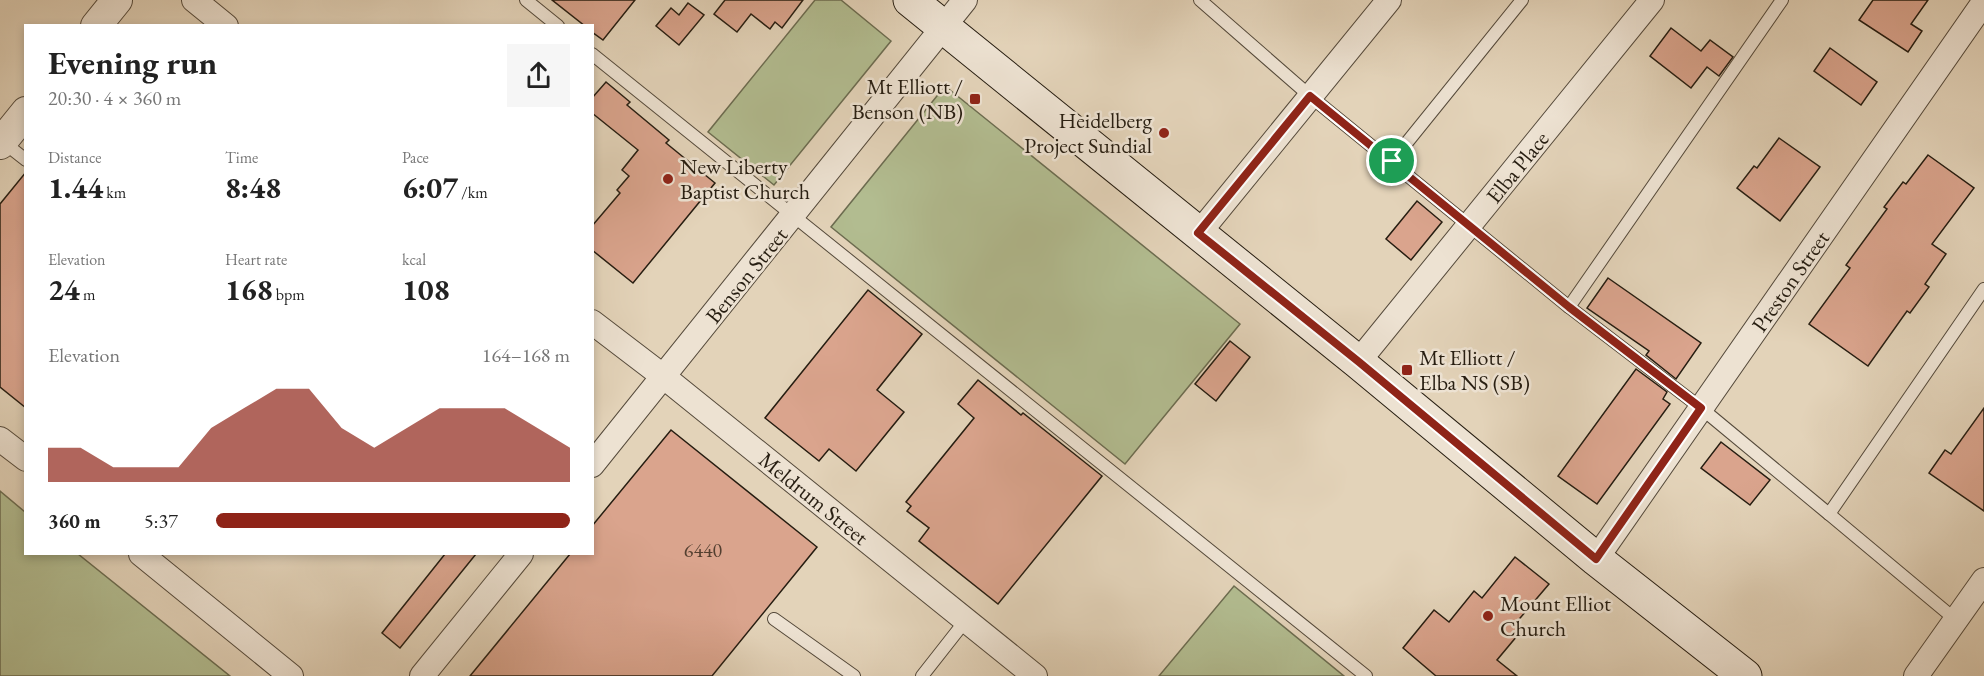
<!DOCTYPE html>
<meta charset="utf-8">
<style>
body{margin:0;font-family:"EB Garamond",serif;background:#f6f6f6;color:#222;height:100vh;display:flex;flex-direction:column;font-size:22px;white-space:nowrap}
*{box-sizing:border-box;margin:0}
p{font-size:20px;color:#767676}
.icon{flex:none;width:33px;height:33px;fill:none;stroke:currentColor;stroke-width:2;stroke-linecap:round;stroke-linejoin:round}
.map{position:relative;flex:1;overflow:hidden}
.panel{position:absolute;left:24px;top:24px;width:570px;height:531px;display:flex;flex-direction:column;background:#fff;border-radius:0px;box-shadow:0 3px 9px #0003}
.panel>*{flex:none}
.pin{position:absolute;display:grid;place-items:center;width:51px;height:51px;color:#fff;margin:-26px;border:3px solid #fff;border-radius:50%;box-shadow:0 2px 6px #0007}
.round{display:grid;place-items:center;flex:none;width:63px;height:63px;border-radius:0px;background:#f6f6f6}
.summary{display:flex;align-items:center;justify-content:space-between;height:102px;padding:0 24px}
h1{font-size:33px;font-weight:700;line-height:45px}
.stats{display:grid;grid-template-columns:repeat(3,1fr);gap:9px;height:102px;padding:6px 24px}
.stats div{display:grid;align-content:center}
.stats b{font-size:30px;font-weight:700}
.stats small{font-size:16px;font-weight:400}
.stats p{font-size:16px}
.chart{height:168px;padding:12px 24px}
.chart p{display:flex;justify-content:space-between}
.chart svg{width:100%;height:108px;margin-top:6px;fill:#8f2418;opacity:.7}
ul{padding:0 24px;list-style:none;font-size:20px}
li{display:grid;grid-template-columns:96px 72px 1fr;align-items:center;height:45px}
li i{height:15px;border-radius:8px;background:#8f2418}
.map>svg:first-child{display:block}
.green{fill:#b2bc90;stroke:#6c6c50;stroke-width:1.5}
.building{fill:#daa48d;stroke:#261d11;stroke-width:1.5}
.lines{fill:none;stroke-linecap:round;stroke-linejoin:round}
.service-casing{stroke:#554a3b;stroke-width:14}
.minor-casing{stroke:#554a3b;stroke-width:26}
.tertiary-casing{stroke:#554a3b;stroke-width:32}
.secondary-casing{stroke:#261d11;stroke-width:35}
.service{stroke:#ede2d2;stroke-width:12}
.minor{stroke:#ede2d2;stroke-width:24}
.tertiary{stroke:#ede2d2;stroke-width:30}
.secondary{stroke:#ede2d2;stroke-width:33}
.route-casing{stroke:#fff;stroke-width:12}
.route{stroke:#8f2418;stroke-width:8}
.poi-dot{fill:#8f2418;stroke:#ede2d2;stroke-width:2}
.labels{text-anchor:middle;stroke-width:5;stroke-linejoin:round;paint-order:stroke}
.number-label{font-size:20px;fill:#533f30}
.poi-label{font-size:22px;fill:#261d11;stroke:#ede2d2;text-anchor:start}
.street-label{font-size:22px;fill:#261d11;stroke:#ede2d2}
</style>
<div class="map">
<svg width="1984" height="676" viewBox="0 0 1984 676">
<rect width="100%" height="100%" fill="#e3d3b9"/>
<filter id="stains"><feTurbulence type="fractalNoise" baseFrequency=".00333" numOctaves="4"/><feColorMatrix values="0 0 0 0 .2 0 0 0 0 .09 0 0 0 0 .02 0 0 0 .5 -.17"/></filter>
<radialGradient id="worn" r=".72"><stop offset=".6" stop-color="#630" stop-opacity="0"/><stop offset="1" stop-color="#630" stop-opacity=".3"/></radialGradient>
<!-- green -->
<g class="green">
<polygon points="815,0 841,0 891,41 774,185 708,132"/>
<polygon points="945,86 1240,324 1125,464 831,227"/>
<polygon points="0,491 25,512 26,554 78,554 230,676 0,676"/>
<polygon points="1234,586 1344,676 1159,676"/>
</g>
<!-- building -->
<g class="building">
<polygon points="552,0 635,0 603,40 592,32 592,26 585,26"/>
<polygon points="725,0 803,0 782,28 775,22 770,29 751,14 737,32 714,14"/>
<polygon points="1873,0 1928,0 1911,24 1922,31 1908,52 1859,20"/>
<polygon points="688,3 704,15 679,45 656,26 671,8 679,15"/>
<polygon points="1671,28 1701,51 1710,40 1733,57 1719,76 1707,67 1691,88 1650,56"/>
<polygon points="1830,48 1877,82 1861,105 1814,71"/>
<polygon points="606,82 630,102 627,105 669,140 666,143 715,183 633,283 592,250 592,226 620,193 617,190 629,176 622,170 638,150 592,113 592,98"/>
<polygon points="1779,138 1820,167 1780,221 1737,188 1754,166 1757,168"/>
<polygon points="1928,155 1974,188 1932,244 1946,254 1925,284 1929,287 1910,313 1907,311 1868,366 1809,324 1850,268 1846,265 1887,209 1884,207 1903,182 1906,184"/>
<polygon points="26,172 26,408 0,387 0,204"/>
<polygon points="1417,201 1442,222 1411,260 1386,239"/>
<polygon points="1608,278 1701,343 1676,379 1646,355 1649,351 1587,308"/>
<polygon points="868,290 922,334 877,390 904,412 856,471 829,449 819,461 765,418"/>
<polygon points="1230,341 1250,357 1216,401 1195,384"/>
<polygon points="1636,369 1667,392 1663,399 1670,404 1597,504 1558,476"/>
<polygon points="978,380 1021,415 1023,413 1102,476 998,604 919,541 929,528 907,511 911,506 906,502 974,418 958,404"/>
<polygon points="1984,408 1984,511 1929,473 1945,450 1951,454"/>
<polygon points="671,430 817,547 712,676 470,676 570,554 592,554 592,526"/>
<polygon points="1721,442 1770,480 1750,505 1701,468"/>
<polygon points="445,554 476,554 400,648 382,633"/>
<polygon points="1515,557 1549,584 1515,624 1522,630 1497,660 1517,676 1436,676 1403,648 1434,610 1449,622 1474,591 1482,598"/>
</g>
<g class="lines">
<!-- service casing -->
<g class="service-casing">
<g id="service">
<polyline points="526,0 558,26"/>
<polyline points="1200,0 1310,96 1569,307 1701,408 1829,514"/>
<polyline points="592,54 1366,676"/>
<polyline points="3,142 26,160"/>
<polyline points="1392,161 1522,0"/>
<polyline points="1569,307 1782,0"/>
<polyline points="774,619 854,676"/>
<polyline points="1956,620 1829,514 1984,289"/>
<polyline points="922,676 966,620"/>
</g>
</g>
<!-- minor casing -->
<g class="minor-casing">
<g id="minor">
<polyline points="194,0 226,26"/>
<polyline points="1199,233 1389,0"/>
<polyline points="592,322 664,377 1035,676"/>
<polyline points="1358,362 1652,0"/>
<polyline points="0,439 26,459"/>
<polyline points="592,465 965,0"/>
<polyline points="141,554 291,676"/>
<polyline points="1596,559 1984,2"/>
<polyline points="422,676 521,554"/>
<polyline points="1916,676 1984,580"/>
</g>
</g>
<!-- tertiary casing -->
<g class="tertiary-casing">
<g id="tertiary">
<polyline points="96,26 117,0"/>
<polyline points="0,144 26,112"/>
</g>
</g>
<!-- secondary casing -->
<g class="secondary-casing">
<polyline id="secondary" points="910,0 1358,362 1596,559 1745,676"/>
</g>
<!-- service -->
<use href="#service" class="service"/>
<!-- minor -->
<use href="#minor" class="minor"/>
<!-- tertiary -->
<use href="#tertiary" class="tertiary"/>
<!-- secondary -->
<use href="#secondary" class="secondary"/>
</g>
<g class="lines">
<!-- route casing -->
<g class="route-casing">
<polygon id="route" points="1310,96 1569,307 1701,408 1596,559 1359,362 1198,233"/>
</g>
<!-- route -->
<use href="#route" class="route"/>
</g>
<!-- markers -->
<g class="poi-dot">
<rect x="969" y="93" width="12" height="12" rx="3"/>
<circle cx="1164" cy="133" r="6"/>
<circle cx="668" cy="179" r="6"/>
<rect x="1401" y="364" width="12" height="12" rx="3"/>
<circle cx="1488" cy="616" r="6"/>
</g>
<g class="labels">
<!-- number labels -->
<g class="number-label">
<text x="703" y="557">6440</text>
</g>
<!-- poi labels -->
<g class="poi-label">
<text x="963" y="94" text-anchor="end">Mt Elliott /<tspan x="963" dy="25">Benson (NB)</tspan></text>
<text x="1152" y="128" text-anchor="end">Heidelberg<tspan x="1152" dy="25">Project Sundial</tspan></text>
<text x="680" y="174">New Liberty<tspan x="680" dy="25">Baptist Church</tspan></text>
<text x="1419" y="365">Mt Elliott /<tspan x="1419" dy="25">Elba NS (SB)</tspan></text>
<text x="1500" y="611">Mount Elliot<tspan x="1500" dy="25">Church</tspan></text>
</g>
<!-- street labels -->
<g class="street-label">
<text transform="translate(1517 167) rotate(-51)" y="8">Elba Place</text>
<text transform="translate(746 275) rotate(-51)" y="8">Benson Street</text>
<text transform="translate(1790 281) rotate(-55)" y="8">Preston Street</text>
<text transform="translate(814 498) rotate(39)" y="8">Meldrum Street</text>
</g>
</g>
<rect width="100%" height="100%" filter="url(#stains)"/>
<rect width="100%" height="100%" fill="url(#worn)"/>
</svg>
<div class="pin" style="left:1392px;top:161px;background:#1e9e55"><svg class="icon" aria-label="arrive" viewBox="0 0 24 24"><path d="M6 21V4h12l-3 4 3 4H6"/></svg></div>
<section class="panel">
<div class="summary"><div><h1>Evening run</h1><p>20:30 · 4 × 360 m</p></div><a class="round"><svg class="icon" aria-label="share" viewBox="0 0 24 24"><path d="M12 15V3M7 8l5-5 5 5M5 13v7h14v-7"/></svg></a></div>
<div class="stats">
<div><p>Distance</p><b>1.44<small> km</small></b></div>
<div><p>Time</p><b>8:48</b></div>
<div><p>Pace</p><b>6:07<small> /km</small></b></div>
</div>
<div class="stats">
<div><p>Elevation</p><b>24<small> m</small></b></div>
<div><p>Heart rate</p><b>168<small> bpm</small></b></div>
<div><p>kcal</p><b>108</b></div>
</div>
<div class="chart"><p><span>Elevation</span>164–168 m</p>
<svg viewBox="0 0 160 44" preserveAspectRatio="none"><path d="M0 44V30L10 30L20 38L30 38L40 38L50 22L60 14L70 6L80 6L90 22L100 30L110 22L120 14L130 14L140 14L150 22L160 30V44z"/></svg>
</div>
<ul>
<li><b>360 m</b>5:37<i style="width:100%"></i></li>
</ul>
</section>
</div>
